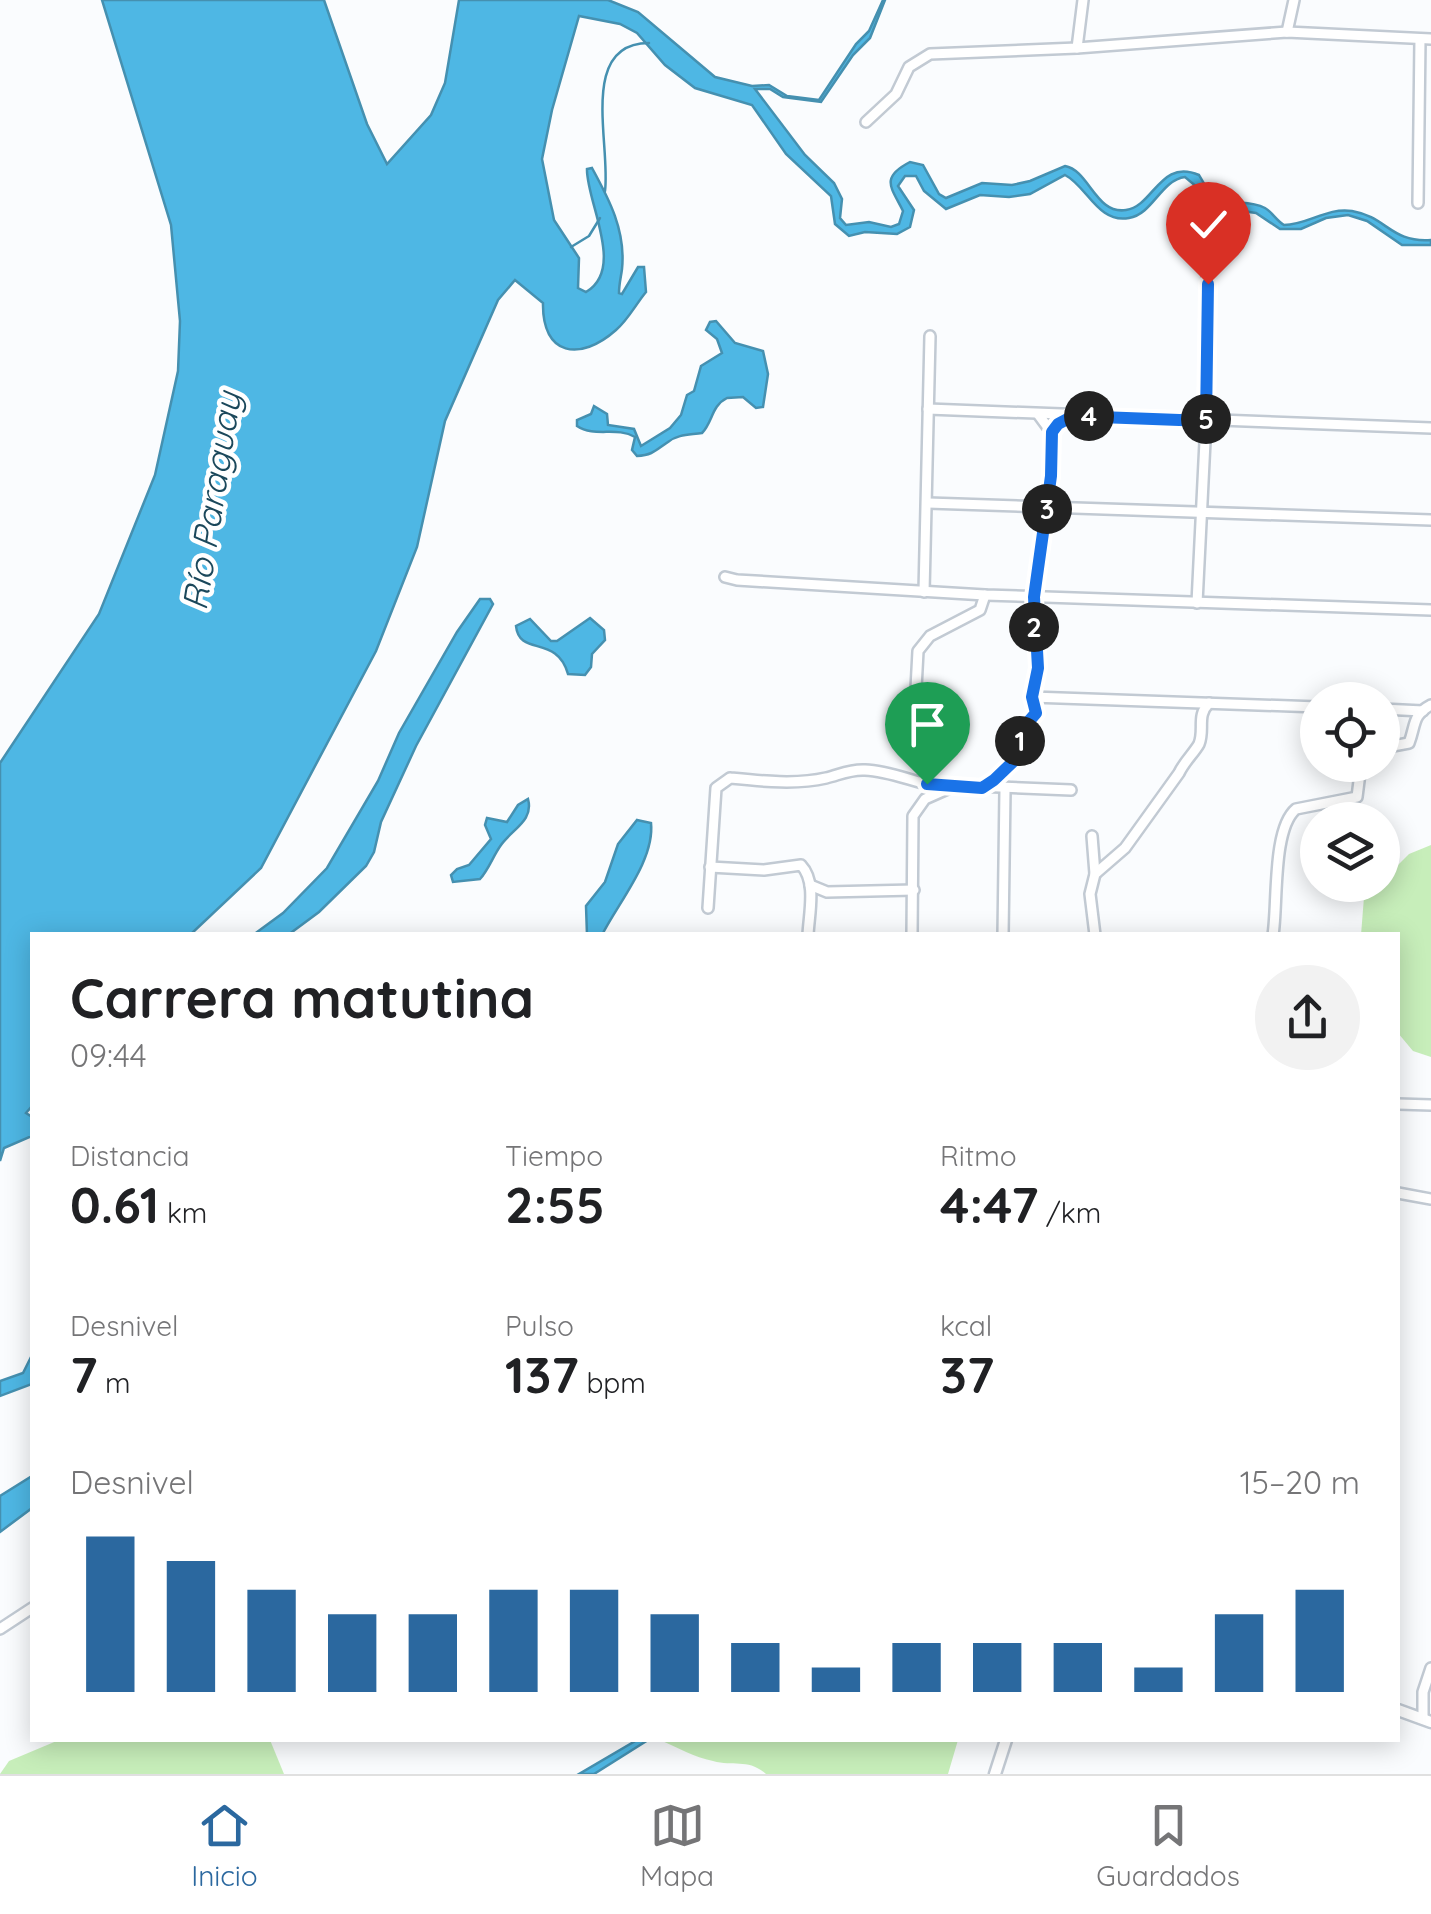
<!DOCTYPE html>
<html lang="es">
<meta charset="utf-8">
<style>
body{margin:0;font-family:Quicksand,sans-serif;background:#f2f2f2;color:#202124;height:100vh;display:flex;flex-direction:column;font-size:38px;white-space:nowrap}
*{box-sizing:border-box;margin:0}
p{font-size:32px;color:#757577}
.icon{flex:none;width:55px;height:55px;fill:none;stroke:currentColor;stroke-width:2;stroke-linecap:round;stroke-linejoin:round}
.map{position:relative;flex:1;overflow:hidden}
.drawer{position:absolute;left:30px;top:932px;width:1370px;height:810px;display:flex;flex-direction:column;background:#fff;border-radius:0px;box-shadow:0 5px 25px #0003}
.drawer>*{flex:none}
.fabs{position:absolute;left:1300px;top:682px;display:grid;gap:20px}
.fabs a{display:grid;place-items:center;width:100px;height:100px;border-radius:50%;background:#fff;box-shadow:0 5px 25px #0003;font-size:50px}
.pin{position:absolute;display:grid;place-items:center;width:85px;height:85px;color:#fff;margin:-102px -42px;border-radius:50% 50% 50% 0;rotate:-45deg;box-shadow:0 0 10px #0007}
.pin .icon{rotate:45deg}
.km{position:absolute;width:50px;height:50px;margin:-25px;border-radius:50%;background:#222;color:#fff;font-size:28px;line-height:50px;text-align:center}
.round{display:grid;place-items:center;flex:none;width:105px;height:105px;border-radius:52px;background:#f2f2f2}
.headline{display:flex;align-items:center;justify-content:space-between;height:170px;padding:0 40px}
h1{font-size:55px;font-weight:700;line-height:75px}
.stats{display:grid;grid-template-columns:repeat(3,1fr);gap:15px;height:170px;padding:10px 40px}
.stats div{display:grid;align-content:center}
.stats b{font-size:50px;font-weight:700}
.stats small{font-size:28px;font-weight:400}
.stats p{font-size:28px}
.chart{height:280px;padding:20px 40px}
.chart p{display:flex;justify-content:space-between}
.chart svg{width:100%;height:180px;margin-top:10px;stroke:#2b689f;stroke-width:6}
.dock{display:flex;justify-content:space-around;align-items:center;height:140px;border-top:2px solid #e0e0e0;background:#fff;font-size:28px;color:#757577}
.dock a{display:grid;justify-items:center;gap:5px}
.dock .current{color:#2b689f}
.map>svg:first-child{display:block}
.green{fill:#c7eeba}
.water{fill:#4eb7e4;stroke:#4590b0;stroke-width:2.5}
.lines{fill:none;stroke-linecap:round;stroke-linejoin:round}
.stream{stroke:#4590b0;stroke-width:2.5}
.minor-casing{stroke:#c2cad3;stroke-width:14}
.major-casing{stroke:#c2cad3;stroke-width:15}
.minor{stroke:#fff;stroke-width:9}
.major{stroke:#fff;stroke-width:10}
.route-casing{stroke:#fff;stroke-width:20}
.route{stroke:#1a73e8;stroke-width:12}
.labels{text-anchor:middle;stroke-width:9;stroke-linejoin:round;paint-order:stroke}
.water-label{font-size:35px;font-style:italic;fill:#1b485b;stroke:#fff}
</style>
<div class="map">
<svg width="1431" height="1774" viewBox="0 0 1431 1774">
<rect width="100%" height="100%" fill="#fafcfe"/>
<!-- green -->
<g class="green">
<polygon points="1431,845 1431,1057 1413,1051 1398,1033 1398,935 1361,935 1364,897 1377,885 1382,885 1383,880 1409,854"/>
<polygon points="59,1740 270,1740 284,1774 0,1774 9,1761"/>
<path d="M 660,1740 L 958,1740 L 948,1774 L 766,1774 C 748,1758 734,1767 713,1761 C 694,1757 678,1748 660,1740 Z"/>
</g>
<!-- water -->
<g class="water">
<path d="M 102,0 L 324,0 L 367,124 L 387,164 L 431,115 L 445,83 L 459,0 L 608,0 L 638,12 L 715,77 L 752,86 L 769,85 L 787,96 L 819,100 L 856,44 L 869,31 L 883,0 L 885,0 L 870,38 L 853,55 L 821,102 L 783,97 L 770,89 L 755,89 L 805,155 L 834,183 L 842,199 L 840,218 L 846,225 L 869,222 L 891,227 L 899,224 L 903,211 C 892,188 879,178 910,162 L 923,165 L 939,194 L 946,198 L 982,183 L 1012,185 L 1030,181 L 1065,166 C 1089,170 1096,215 1126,210 C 1154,206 1160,158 1199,175 C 1220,215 1240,195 1265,208 C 1272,212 1276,220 1284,225 C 1308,225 1327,207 1352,211 C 1387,217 1391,243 1431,240 L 1431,245 L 1402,245 L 1367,221 L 1348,215 L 1326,218 L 1301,229 L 1280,229 L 1256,213 L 1222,208 L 1185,177 C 1161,180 1153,214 1129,218 C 1098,224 1087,186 1065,175 L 1030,194 L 1009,197 L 980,195 L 946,209 L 924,191 L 916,176 L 905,176 L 898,186 L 914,210 L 910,227 L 897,234 L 865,232 L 849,236 L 835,224 L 831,196 L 786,154 L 752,105 L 695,88 L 665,65 L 637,33 L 620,24 L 579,16 L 552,110 L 542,159 L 554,220 L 579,258 L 578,288 L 586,292 C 626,269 586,201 587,169 L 592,168 C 609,199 626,231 622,269 C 621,277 619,284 619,293 L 622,294 L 638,267 L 644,267 L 646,292 C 636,304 628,320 616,330 C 580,362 542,356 543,303 L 515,280 L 498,300 L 445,421 L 417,547 L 376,651 L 261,868 L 190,935 L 32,935 L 32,1106 L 26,1113 L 32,1117 L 32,1136 L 4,1148 L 0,1161 L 0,763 L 99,614 L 155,475 L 178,371 L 180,321 L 171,225 Z"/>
<path d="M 716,321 L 735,343 L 763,351 L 768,374 L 763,407 L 756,408 L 743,397 L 727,398 C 711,406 713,422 702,433 C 690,435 678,434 668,442 C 656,450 653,455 637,456 L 632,450 L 635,437 C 616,426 595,438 577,426 L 577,420 L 591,414 L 594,406 L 607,414 L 608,425 L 634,429 L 641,446 L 670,428 L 681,415 L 687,395 L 694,391 L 701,366 L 722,353 L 717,339 L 706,330 L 710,322 Z"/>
<polygon points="480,599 490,599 493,604 416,746 381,822 374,852 366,866 319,912 288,935 253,935 283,913 327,868 378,781 399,733 457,632"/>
<path d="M 590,618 L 604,630 L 605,640 L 592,654 L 591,667 L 585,675 L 568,674 C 557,634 519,657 516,626 L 530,619 L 551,641 L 557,641 Z"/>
<path d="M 528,799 C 534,821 512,829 501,845 C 493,856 489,869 480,879 L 453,882 L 451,875 L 457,869 L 469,865 L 491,839 L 485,825 L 487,818 L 507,822 L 518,805 Z"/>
<path d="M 637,820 L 651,823 C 655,860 618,903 602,935 L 587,935 L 586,906 L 605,882 L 618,844 Z"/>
<polygon points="32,1355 32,1384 0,1396 0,1381 23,1373"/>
<polygon points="32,1476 32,1508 0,1532 0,1496"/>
<polygon points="637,1740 648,1740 594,1774 579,1774"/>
</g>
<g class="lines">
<!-- stream -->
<g class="stream">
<path d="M 605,191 C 611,145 578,43 649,43"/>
<polyline points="571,247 589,236 600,218"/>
</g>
<!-- minor casing -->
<g class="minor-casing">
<g id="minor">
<polyline points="1287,32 1294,0"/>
<polyline points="1077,48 1083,0"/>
<polyline points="866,122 896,94 909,67 930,54 1077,48 1287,32 1431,39"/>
<polyline points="1418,203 1420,39"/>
<polyline points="928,409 1431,428"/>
<polyline points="928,503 1431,520"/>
<polyline points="725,577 737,580 985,595 1431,610"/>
<polyline points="924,592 930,336"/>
<polyline points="1197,603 1206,421 1207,267"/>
<polyline points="1032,697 1318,707"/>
<polyline points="1382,709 1423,711"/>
<polyline points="914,726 918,651 930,636 980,610 985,595"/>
<path d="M 1382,748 L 1409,743 C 1416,725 1412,715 1431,705"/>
<path d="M 983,787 C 994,780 1010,772 1016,760 C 1026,742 1019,731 1036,713 L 1032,697 L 1037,668 L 1034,597 L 1052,460 L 1052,433 L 1038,414"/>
<polyline points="1092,836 1095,874 1090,894 1095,935"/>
<path d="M 710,867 L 764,870 L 801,865 C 817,882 809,913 808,935"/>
<path d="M 1095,874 L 1125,848 L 1179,773 C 1184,762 1194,753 1199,744 C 1205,729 1196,716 1209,703"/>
<polyline points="810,885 827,892 914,890"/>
<path d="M 708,908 L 716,788 L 730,778 C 760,781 796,785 826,778 C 839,775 850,769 865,770 C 887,771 906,779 927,784 L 1071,790"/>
<polyline points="912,935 913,816 925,799 952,787"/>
<polyline points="1003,935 1005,790"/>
<path d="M 1273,935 C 1278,904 1272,829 1296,809 L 1357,797 L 1361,765"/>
<polyline points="1398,1104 1431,1105"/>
<polyline points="1398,1193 1431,1199"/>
<polyline points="0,1629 32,1608"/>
<polyline points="1423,1719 1423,1692 1431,1668"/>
</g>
</g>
<!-- major casing -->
<g class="major-casing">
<g id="major">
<polyline points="1398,1710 1431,1722"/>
<polyline points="995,1774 1006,1740"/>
</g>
</g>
<!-- minor -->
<use href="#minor" class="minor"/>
<!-- major -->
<use href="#major" class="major"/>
</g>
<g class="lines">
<!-- route casing -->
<g class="route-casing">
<polyline id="route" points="927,784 982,788 994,780 1018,757 1024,727 1036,713 1032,697 1038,668 1034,597 1051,476 1052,432 1058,424 1073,416 1206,421 1208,284"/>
</g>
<!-- route -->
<use href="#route" class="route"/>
</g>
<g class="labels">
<!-- water labels -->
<g class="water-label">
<text transform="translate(212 501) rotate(-81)" y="12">Río Paraguay</text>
</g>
</g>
</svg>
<div class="fabs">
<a><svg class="icon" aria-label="locate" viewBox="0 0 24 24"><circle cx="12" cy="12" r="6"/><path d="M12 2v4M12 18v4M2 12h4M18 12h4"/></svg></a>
<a><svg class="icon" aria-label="layers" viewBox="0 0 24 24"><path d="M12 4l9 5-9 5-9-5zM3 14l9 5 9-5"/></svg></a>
</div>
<div class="pin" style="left:927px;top:784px;background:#1e9e55"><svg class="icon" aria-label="arrive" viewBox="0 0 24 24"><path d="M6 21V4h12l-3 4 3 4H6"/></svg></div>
<div class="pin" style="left:1208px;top:284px;background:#d93025"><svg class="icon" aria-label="check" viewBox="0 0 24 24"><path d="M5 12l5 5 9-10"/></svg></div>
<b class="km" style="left:1020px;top:741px">1</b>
<b class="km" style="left:1034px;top:627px">2</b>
<b class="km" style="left:1047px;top:509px">3</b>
<b class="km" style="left:1089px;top:416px">4</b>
<b class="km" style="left:1206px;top:419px">5</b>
<section class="drawer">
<div class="headline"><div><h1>Carrera matutina</h1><p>09:44</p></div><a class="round"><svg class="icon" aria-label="share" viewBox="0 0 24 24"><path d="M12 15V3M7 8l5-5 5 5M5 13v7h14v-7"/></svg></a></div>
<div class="stats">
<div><p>Distancia</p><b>0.61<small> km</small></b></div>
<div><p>Tiempo</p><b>2:55</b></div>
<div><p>Ritmo</p><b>4:47<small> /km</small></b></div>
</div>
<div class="stats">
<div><p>Desnivel</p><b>7<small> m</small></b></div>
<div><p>Pulso</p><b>137<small> bpm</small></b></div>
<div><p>kcal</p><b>37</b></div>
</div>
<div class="chart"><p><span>Desnivel</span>15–20 m</p>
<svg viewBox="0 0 160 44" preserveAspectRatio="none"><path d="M5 44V6M15 44V12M25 44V19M35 44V25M45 44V25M55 44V19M65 44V19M75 44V25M85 44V32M95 44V38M105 44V32M115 44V32M125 44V32M135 44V38M145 44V25M155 44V19"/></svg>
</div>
</section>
</div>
<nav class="dock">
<a class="current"><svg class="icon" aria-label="home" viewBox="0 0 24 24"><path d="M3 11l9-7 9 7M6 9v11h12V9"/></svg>Inicio</a>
<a><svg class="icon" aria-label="map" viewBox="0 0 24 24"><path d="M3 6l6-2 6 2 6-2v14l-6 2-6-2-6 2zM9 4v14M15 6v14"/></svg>Mapa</a>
<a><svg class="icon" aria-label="saved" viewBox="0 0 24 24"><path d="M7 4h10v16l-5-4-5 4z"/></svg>Guardados</a>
</nav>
